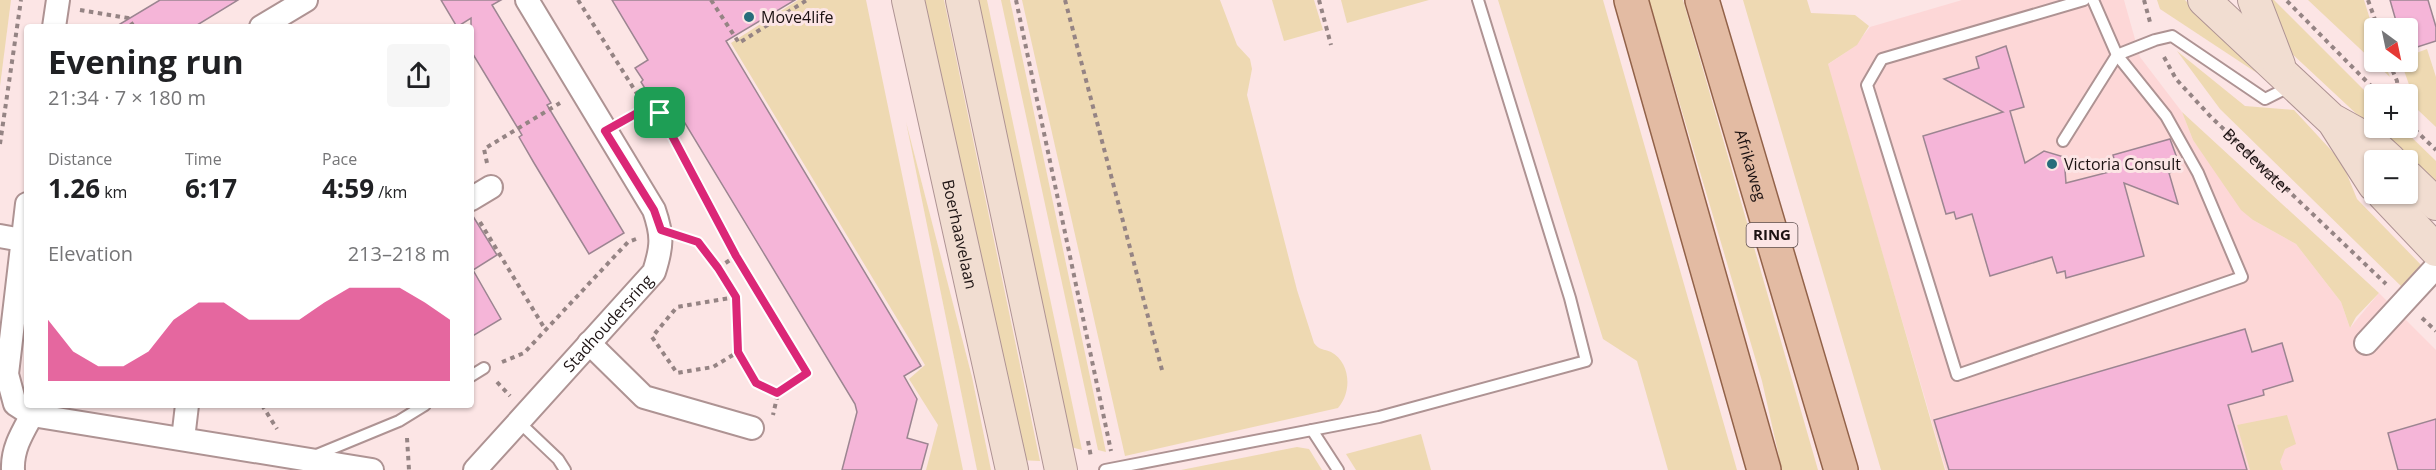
<!DOCTYPE html>
<meta charset="utf-8">
<style>
body{margin:0;font-family:"Open Sans",sans-serif;background:#f6f6f6;color:#202124;height:100vh;display:flex;flex-direction:column;font-size:22px;white-space:nowrap}
*{box-sizing:border-box;margin:0}
p{font-size:20px;color:#757577}
.icon{flex:none;width:33px;height:33px;fill:none;stroke:currentColor;stroke-width:2;stroke-linecap:round;stroke-linejoin:round}
.map{position:relative;flex:1;overflow:hidden}
.side{position:absolute;left:24px;top:24px;width:450px;height:384px;display:flex;flex-direction:column;background:#fff;border-radius:6px;box-shadow:0 2px 4px #0004}
.side>*{flex:none}
.needle{width:39px;rotate:147deg}
.buttons{position:absolute;left:2364px;top:18px;display:grid;gap:12px}
.buttons a{display:grid;place-items:center;width:54px;height:54px;border-radius:6px;background:#fff;box-shadow:0 2px 4px #0004;font-size:30px}
.pin{position:absolute;display:grid;place-items:center;width:51px;height:51px;color:#fff;margin:-26px;border-radius:12px;box-shadow:0 3px 9px #0006}
.round{display:grid;place-items:center;flex:none;width:63px;height:63px;border-radius:6px;background:#f6f6f6}
.head{display:flex;align-items:center;justify-content:space-between;height:102px;padding:0 24px}
h1{font-size:33px;font-weight:700;line-height:45px}
.stats{display:grid;grid-template-columns:repeat(3,1fr);gap:9px;height:102px;padding:6px 24px}
.stats div{display:grid;align-content:center}
.stats b{font-size:26px;font-weight:700}
.stats small{font-size:16px;font-weight:400}
.stats p{font-size:16px}
.chart{height:168px;padding:12px 24px}
.chart p{display:flex;justify-content:space-between}
.chart svg{width:100%;height:108px;margin-top:6px;fill:#db2777;opacity:.7}
.map>svg:first-child{display:block}
.built{fill:#fdd7d7}
.green{fill:#eed9b2}
.building{fill:#f5b5d8;stroke:#9c8591;stroke-width:1.5}
.lines{fill:none;stroke-linecap:round;stroke-linejoin:round}
.lane-casing{stroke:#ae9393;stroke-width:14}
.street-casing{stroke:#ae9393;stroke-width:26}
.secondary-casing{stroke:#ae9393;stroke-width:34}
.primary-casing{stroke:#926249;stroke-width:36}
.path{stroke:#958484;stroke-width:4;stroke-dasharray:4.5 4.5;stroke-linecap:butt}
.lane{stroke:#fff;stroke-width:10}
.street{stroke:#fff;stroke-width:22}
.secondary{stroke:#f1ddd1;stroke-width:32}
.primary{stroke:#e3bba3;stroke-width:33}
.route-casing{stroke:#fff;stroke-width:12}
.route{stroke:#db2777;stroke-width:8}
.poi-dot{fill:#276d7b;stroke:#fce5e5;stroke-width:2}
.labels{text-anchor:middle;stroke-width:6;stroke-linejoin:round;paint-order:stroke}
.shield{fill:#fce5e5;stroke:#5f5151;stroke-width:1.5}
.shield-label{font-size:15px;font-weight:bold;fill:#1c1212}
.poi-label{font-size:16px;fill:#1c1212;stroke:#fce5e5;text-anchor:start}
.street-label{font-size:16px;fill:#1c1212;stroke:#fce5e5}
</style>
<div class="map">
<svg width="2436" height="470" viewBox="0 0 2436 470">
<rect width="100%" height="100%" fill="#fce5e5"/>
<!-- built -->
<polygon class="built" points="1962,0 2124,0 2140,57 2182,112 2193,140 2253,220 2296,244 2341,302 2350,328 2379,293 2436,350 2436,470 1946,470 1827,65 1855,46 1870,27"/>
<!-- green -->
<g class="green">
<polygon points="0,0 11,0 0,86"/>
<polygon points="798,0 866,0 963,470 926,470 938,425 909,379 925,365 731,43"/>
<polygon points="922,0 944,0 1040,461 1018,460"/>
<polygon points="978,0 987,0 1082,450 1071,447"/>
<polygon points="1001,0 1010,0 1106,452 1098,450"/>
<path d="M 1022,0 L 1220,0 L 1237,45 L 1250,59 L 1252,69 L 1247,95 L 1297,290 L 1314,343 C 1319,350 1324,349 1331,352 C 1351,363 1352,392 1338,408 L 1125,456 Z"/>
<polygon points="1272,0 1314,0 1323,30 1284,41"/>
<polygon points="1341,0 1429,0 1347,23"/>
<polygon points="1498,0 1603,0 1737,470 1668,470 1637,361 1603,339"/>
<polygon points="1649,0 1683,0 1818,470 1782,470 1762,381"/>
<polygon points="1743,0 1807,0 1811,13 1855,15 1869,26 1857,45 1828,64 1945,470 1881,470"/>
<polygon points="2157,0 2185,0 2257,73 2160,9"/>
<polygon points="2267,0 2274,0 2374,100 2374,128 2402,128 2436,161 2436,188 2289,51"/>
<polygon points="2308,0 2364,0 2374,32 2374,62 2384,62 2390,77"/>
<polygon points="2427,49 2436,77 2436,127 2418,110 2401,62 2408,62 2408,56"/>
<polygon points="2177,51 2245,106 2294,110 2342,162 2357,199 2424,268 2404,289 2220,109"/>
<polygon points="2182,112 2379,293 2356,317 2350,328 2341,302 2296,244 2253,220 2241,210 2193,140"/>
<polygon points="906,122 972,377 991,470 977,470"/>
<polygon points="2287,415 2296,444 2285,449 2280,462 2283,470 2250,470 2237,425"/>
<polygon points="1421,434 1431,470 1356,470 1346,454"/>
<polygon points="1297,447 1309,449 1322,470 1181,470"/>
</g>
<!-- building -->
<g class="building">
<polygon points="160,0 238,0 194,27 115,27"/>
<polygon points="441,0 501,0 492,5 551,103 547,105 624,233 589,254 534,163 519,137 522,135 471,51 471,18 457,27"/>
<polygon points="612,0 795,0 726,41 921,366 904,376 917,399 907,438 928,444 921,470 842,470 857,412 855,404 668,95 654,103 641,82 643,80 635,68 648,60"/>
<polygon points="2390,0 2428,0 2436,27 2436,41 2408,50 2408,28 2398,28"/>
<polygon points="2006,46 2024,107 2010,111 2025,163 2044,151 2064,157 2066,183 2117,170 2113,155 2170,139 2181,169 2169,173 2178,204 2124,183 2144,256 2066,278 2065,271 2057,273 2052,257 1990,276 1972,214 1956,219 1954,212 1946,214 1923,136 2003,112 1944,79 1979,68 1976,57"/>
<polygon points="471,213 497,255 473,270 501,319 471,337"/>
<polygon points="2245,329 2252,352 2282,343 2293,381 2263,390 2264,395 2228,405 2247,470 1949,470 1934,420"/>
<polygon points="2436,419 2436,470 2398,470 2388,433"/>
</g>
<g class="lines">
<!-- lane casing -->
<g class="lane-casing">
<g id="lane">
<polyline points="2084,0 1882,59 1867,85 1957,375 2242,277 2198,173 2166,116 2117,55 2093,0"/>
<polyline points="2063,141 2117,55 2155,40 2172,36 2265,99 2291,86"/>
<polyline points="471,376 484,368"/>
<polyline points="518,421 558,459 565,470"/>
<polyline points="1312,430 1338,470"/>
<polyline points="314,456 399,421 425,405"/>
<polyline points="1105,470 1379,417 1586,361 1570,298 1478,0"/>
</g>
</g>
<!-- street casing -->
<g class="street-casing">
<g id="street">
<polyline points="54,27 58,0"/>
<polyline points="261,27 306,0"/>
<polyline points="471,199 491,187"/>
<polyline points="27,204 7,374 15,404 32,415 372,470"/>
<polyline points="0,236 22,240"/>
<polyline points="589,343 644,397 752,428"/>
<polyline points="2366,343 2436,267"/>
<polyline points="183,439 187,405"/>
<path d="M 13,470 C 12,449 22,433 32,415"/>
<path id="s2" d="M 475,470 L 654,272 C 662,247 663,236 654,210 L 527,0"/>
</g>
</g>
<!-- secondary casing -->
<g class="secondary-casing">
<g id="secondary">
<path id="s3" d="M 908,0 L 1012,470"/>
<polyline points="962,0 1061,470"/>
<polyline points="2204,0 2331,119 2367,139 2390,160"/>
<polyline points="2254,0 2279,65"/>
<polyline points="2335,124 2374,185"/>
<polyline points="2408,177 2436,204"/>
<polyline points="2383,194 2436,250"/>
</g>
</g>
<!-- primary casing -->
<g class="primary-casing">
<g id="primary">
<polyline points="1631,0 1764,470"/>
<path id="s4" d="M 1702,0 L 1841,470"/>
</g>
</g>
<!-- path -->
<g class="path">
<polyline points="578,0 646,108"/>
<polyline points="711,0 739,43 807,0"/>
<polyline points="1016,0 1111,451"/>
<polyline points="1065,0 1162,370"/>
<polyline points="1319,0 1331,45"/>
<polyline points="2144,0 2150,22"/>
<polyline points="2368,0 2378,28"/>
<polyline points="2287,1 2379,94"/>
<polyline points="80,10 128,18 134,27"/>
<path id="s1" d="M 2164,57 L 2176,79 L 2211,117 L 2386,284"/>
<polyline points="2389,62 2397,81 2398,94"/>
<polyline points="627,119 646,108 660,113 736,256 807,373 778,393"/>
<polyline points="2408,123 2436,150"/>
<polyline points="0,144 21,0"/>
<polyline points="487,163 484,149 560,103"/>
<polyline points="480,222 545,329"/>
<polyline points="685,237 698,242 736,297 738,352 756,383 778,393 773,415"/>
<polyline points="718,268 736,256"/>
<polyline points="736,297 677,307 652,337 677,373 713,367 738,352"/>
<polyline points="2422,318 2436,331"/>
<polyline points="502,362 524,353 628,242 636,239"/>
<polyline points="497,382 510,396"/>
<polyline points="262,405 277,429"/>
<polyline points="407,438 409,470"/>
<polyline points="1088,441 1091,457"/>
</g>
<!-- lane -->
<use href="#lane" class="lane"/>
<!-- street -->
<use href="#street" class="street"/>
<!-- secondary -->
<use href="#secondary" class="secondary"/>
<!-- primary -->
<use href="#primary" class="primary"/>
</g>
<g class="lines">
<!-- route casing -->
<g class="route-casing">
<polygon id="route" points="646,108 660,113 736,256 807,373 777,393 756,383 738,352 736,297 718,268 698,242 661,230 654,210 605,131"/>
</g>
<!-- route -->
<use href="#route" class="route"/>
</g>
<!-- markers -->
<g class="poi-dot">
<circle cx="749" cy="17" r="6"/>
<circle cx="2052" cy="164" r="6"/>
</g>
<g class="labels">
<!-- shield labels -->
<rect class="shield" x="1746.5" y="223" width="51" height="24" rx="4.5"/>
<g class="shield-label">
<text x="1772" y="240">RING</text>
</g>
<!-- poi labels -->
<g class="poi-label">
<text x="761" y="23">Move4life</text>
<text x="2064" y="170">Victoria Consult</text>
</g>
<!-- street labels -->
<g class="street-label">
<text dy="6" stroke="none"><textPath href="#s1" startOffset="141">Bredewater</textPath></text>
<text dy="6" stroke="none"><textPath href="#s4" startOffset="172">Afrikaweg</textPath></text>
<text dy="6" stroke="none"><textPath href="#s3" startOffset="240">Boerhaavelaan</textPath></text>
<text dy="6" stroke="none"><textPath href="#s2" startOffset="198">Stadhoudersring</textPath></text>
</g>
</g>
</svg>
<div class="buttons">
<a><svg class="needle" viewBox="-14 -14 28 28"><path d="M0-13l5 13h-10z" fill="#e53935"/><path d="M0 13l5-13h-10z" fill="#757577"/></svg></a>
<a>+</a>
<a>−</a>
</div>
<div class="pin" style="left:660px;top:113px;background:#1e9e55"><svg class="icon" aria-label="arrive" viewBox="0 0 24 24"><path d="M6 21V4h12l-3 4 3 4H6"/></svg></div>
<section class="side">
<div class="head"><div><h1>Evening run</h1><p>21:34 · 7 × 180 m</p></div><a class="round"><svg class="icon" aria-label="share" viewBox="0 0 24 24"><path d="M12 15V3M7 8l5-5 5 5M5 13v7h14v-7"/></svg></a></div>
<div class="stats">
<div><p>Distance</p><b>1.26<small> km</small></b></div>
<div><p>Time</p><b>6:17</b></div>
<div><p>Pace</p><b>4:59<small> /km</small></b></div>
</div>
<div class="chart"><p><span>Elevation</span>213–218 m</p>
<svg viewBox="0 0 160 44" preserveAspectRatio="none"><path d="M0 44V19L10 32L20 38L30 38L40 32L50 19L60 12L70 12L80 19L90 19L100 19L110 12L120 6L130 6L140 6L150 12L160 19V44z"/></svg>
</div>
</section>
</div>
